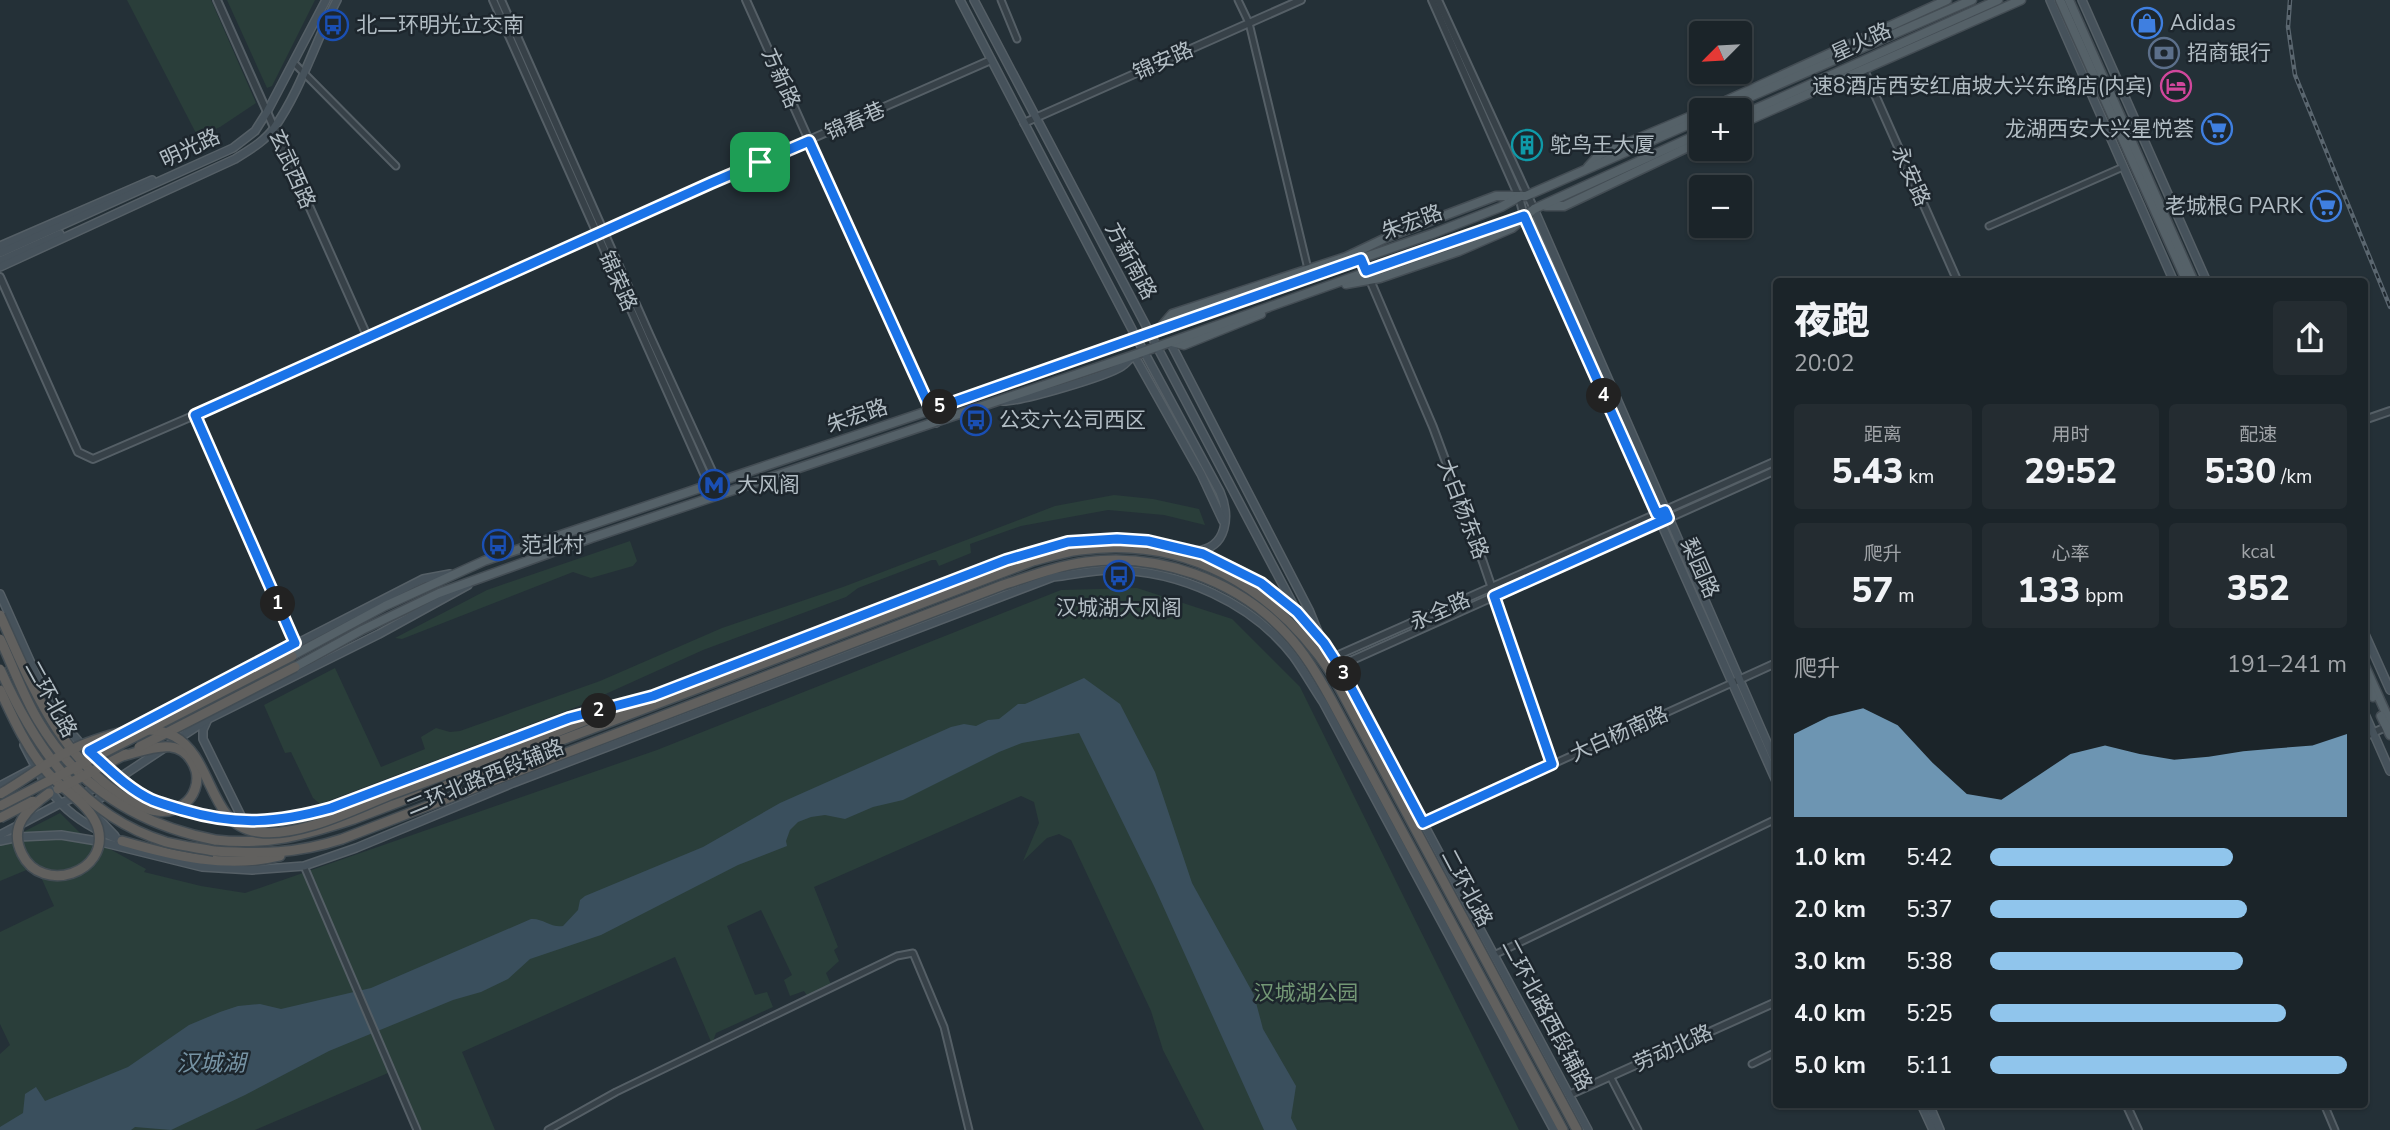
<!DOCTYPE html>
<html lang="zh">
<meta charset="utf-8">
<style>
body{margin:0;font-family:"Nunito Sans","Noto Sans SC",sans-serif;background:#242c31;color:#f1f3f6;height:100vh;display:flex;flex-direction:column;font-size:26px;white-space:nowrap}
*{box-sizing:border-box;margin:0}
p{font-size:23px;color:#a0a4a8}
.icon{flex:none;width:38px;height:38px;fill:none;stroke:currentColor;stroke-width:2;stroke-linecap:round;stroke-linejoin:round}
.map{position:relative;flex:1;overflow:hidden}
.panel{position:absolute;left:1773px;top:278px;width:595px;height:830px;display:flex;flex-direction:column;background:#1b2429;border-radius:7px;box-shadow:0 2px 5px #0004,0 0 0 2px #394146}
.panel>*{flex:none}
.needle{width:46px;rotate:246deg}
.buttons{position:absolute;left:1689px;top:21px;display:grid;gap:14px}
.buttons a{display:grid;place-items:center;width:63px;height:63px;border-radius:7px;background:#1b2429;box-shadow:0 2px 5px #0004,0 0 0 2px #394146;font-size:35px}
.pin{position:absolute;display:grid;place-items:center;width:60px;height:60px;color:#fff;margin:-30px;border-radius:14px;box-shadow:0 4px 10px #0006}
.km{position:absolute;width:35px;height:35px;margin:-18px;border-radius:50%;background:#222;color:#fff;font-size:19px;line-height:35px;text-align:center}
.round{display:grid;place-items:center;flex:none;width:74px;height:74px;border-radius:7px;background:#242c31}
.headline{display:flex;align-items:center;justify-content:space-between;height:119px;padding:0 21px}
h1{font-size:38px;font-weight:800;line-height:52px}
.figures{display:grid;grid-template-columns:repeat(3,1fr);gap:10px;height:119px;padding:7px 21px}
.figures div{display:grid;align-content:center;border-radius:7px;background:#242c31;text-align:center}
.figures b{font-size:35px;font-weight:800}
.figures small{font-size:19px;font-weight:400}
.figures p{font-size:19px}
.chart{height:196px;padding:14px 21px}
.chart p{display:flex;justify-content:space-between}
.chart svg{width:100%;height:126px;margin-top:7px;fill:#90c5ec;opacity:.7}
ul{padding:0 21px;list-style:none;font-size:23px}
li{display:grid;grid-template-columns:112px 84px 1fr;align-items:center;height:52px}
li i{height:18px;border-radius:9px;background:#90c5ec}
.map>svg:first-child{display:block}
.green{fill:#2a3e3a}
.water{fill:#3a4f5d}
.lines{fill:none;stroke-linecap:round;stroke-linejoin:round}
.minor-casing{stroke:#555f66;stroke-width:9}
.tertiary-casing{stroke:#555f66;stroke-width:10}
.secondary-casing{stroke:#555f66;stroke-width:10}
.primary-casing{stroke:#444d54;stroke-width:11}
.trunk-casing{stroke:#424c53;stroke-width:12}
.minor{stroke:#374148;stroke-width:5}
.tertiary{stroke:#374148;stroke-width:6}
.secondary{stroke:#46525b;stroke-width:7}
.primary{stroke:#556168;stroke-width:8}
.trunk{stroke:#61605e;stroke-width:9}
.rail-casing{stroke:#5a666f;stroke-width:4.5}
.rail{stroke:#1d262d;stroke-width:2;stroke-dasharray:5;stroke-linecap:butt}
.trunk-bridge-casing{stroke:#424c53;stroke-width:12;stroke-linecap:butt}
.trunk-bridge{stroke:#61605e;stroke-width:9}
.route-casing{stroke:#fff;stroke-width:14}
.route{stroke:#1a73e8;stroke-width:9}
.labels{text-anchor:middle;stroke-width:5;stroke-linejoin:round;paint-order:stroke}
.poi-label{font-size:21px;fill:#b2bdc4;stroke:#1d262d;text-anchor:start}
.street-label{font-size:21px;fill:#b2bdc4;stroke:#1d262d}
.park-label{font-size:21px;fill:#739775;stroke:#1d262d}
.water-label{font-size:23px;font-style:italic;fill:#7693a4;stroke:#1d262d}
</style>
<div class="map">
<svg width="2390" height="1130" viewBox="0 0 2390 1130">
<rect width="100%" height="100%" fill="#243037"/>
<!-- green -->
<g class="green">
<polygon points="127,0 211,0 256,103 220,127 198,137"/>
<polygon points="227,0 315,0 272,86 267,88"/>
<polygon points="1114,495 1153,499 1199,509 1205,525 1164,515 1108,510 1021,526 970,544 971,553 939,566 936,560 932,560 858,588 846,597 703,650 579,706 320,804 313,798 291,752 285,753 264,705 335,668 381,767 425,749 421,737 436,728 450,732 460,731 600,681 722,628 843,587 1055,506"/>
<polygon points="630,541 637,561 633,566 591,578 573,572 402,639 395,638 487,590"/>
<polygon points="1137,588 1232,619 1300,687 1519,1130 1204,1130 1163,1050 1151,1011 1071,840 1059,834 1047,838 1023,861 1039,823 1034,802 1021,796 814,887 838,947 834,950 839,961 826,973 833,989 810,1000 804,991 790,996 784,980 792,975 761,910 727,926 755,995 767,992 773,1007 716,1033 712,1044 675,957 462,1052 495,1130 420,1130 395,1070 255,1130 0,1130 0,1054 10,1045 0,1024 0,932 54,906 36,866 0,881 0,844 60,813 79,832 146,869 144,872 201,886 245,893 657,750 1061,590"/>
</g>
<!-- water -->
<path class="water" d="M 1084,678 L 1120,704 L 1155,772 L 1192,883 L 1254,995 L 1263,1029 L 1296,1086 L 1291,1118 L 1297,1130 L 1264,1130 L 1154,886 L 1079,733 L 1022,743 L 999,752 L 903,800 L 873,807 L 845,819 L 825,815 L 811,817 L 798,822 L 790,830 L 786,841 L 787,846 L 738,865 L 601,935 L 530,959 L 508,979 L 481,992 L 453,1000 L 329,1051 L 245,1095 L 171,1130 L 135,1127 L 131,1130 L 0,1130 L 0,1127 L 23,1113 L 25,1094 L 36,1087 L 45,1101 L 128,1067 L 189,1025 L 220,1012 L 238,1006 L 260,1004 L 281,1009 L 371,988 L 531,919 C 543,918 551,928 563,926 L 578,910 L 580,900 L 585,896 L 703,847 L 780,803 L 951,727 L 964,724 L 976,726 L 988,720 L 999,719 L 1018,704 L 1025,704 Z"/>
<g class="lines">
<!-- minor casing -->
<g class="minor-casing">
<g id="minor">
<polyline points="1001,0 1017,39"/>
<polyline points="1238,0 1249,23 1308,269"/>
<polyline points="294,63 396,166"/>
<polyline points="1989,226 2123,167"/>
<polyline points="1423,823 1732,683"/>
<polyline points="304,866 417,1130"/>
<polyline points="1494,955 1776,819"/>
<polyline points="1752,1064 1776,1052"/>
<polyline points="1610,1076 1638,1130"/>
<polyline points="2324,1104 2335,1130"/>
<polyline points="548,1130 616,1092 897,956 913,953 944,1027 969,1130"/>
</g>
</g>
<!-- tertiary casing -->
<g class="tertiary-casing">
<g id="tertiary">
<polyline points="217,0 368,338"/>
<polyline points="493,0 709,485"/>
<polyline points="501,0 650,336 717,482"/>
<polyline points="746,0 936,423"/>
<polyline points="1432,0 1519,197 1524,216"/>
<polyline points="1438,0 1534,209"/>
<polyline points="1864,70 1958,282"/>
<polyline points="1024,123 1301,0"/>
<polyline points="1361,259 1433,427 1483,562 1552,764"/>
<polyline points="0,277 78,452 93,459 195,415"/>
<polyline points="2364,420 2390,411"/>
<polyline points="295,643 195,415 711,183 991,60"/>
<polyline points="1334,657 1776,461"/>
<polyline points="1339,666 1776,470"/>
<polyline points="1732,683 1776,663"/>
<polyline points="2364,737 2388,726"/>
<polyline points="1569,1095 1776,1002"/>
<polyline points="2126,1104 2138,1130"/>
</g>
</g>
<!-- secondary casing -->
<g class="secondary-casing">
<g id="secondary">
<path d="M 960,0 L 1136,337 L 1220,492 C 1230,515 1228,548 1196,551"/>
<polyline points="974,0 1295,608"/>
<polyline points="2050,0 2174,282"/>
<polyline points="2082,0 2207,282"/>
<polyline points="1534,209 1776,763"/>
<polyline points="1524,216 1776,781"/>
<polyline points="0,246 152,180"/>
<polyline points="0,253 233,148 255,131 267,112 326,0"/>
<polyline points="0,261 60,234"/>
<path d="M 0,267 L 235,159 C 249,150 264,142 274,128 C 301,90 315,42 337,0"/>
<polyline points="1170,342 1309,610 1320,637"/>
<path d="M 1002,401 C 1020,402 1107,376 1122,366 C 1126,364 1130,358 1134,355 L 1201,474 L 1223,521"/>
<path d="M 0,594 L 43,690 L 62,722 L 80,743 L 138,791 L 153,800 L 207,817 L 244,822 L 293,818 L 331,808 L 569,718 L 653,696 L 1006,560 C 1027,553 1047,545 1068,542 C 1149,529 1238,555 1297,611 C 1311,625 1322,642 1334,657 L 1588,1130"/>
<polyline points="2364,632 2390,690"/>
<polyline points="2364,712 2390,771"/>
<polyline points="207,721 203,730 203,739 244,822"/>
<polyline points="128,730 423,579 450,574"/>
<path d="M 24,745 C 51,798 66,819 122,841"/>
<polyline points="61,759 89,751 111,739"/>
<polyline points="0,786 36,767"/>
<polyline points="108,793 96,801 95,815 115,836"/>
<polyline points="0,835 59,804 119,778 208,719 379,634 468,585"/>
<path d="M 0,841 L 19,837 L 61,835 L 97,841 L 202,867 L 252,870 L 304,866 L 356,848 L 513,783 L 1053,577 C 1072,575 1092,570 1112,570 C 1179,570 1253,603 1294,657 C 1304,671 1313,687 1323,702 L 1554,1130"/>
<polyline points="1921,1104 1933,1130"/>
<polyline points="1929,1104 1940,1130"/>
</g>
</g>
<!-- primary casing -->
<g class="primary-casing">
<g id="primary">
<polyline points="2060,0 2187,282"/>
<polyline points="2069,0 2194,282"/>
<polyline points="1706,110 1947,0"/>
<polyline points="1720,110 1972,0"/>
<polyline points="1740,116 1998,0"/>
<polyline points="1740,124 2021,0"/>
<polyline points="1588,167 1599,155 1701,112"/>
<polyline points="1546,206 1564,206 1701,141"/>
<polyline points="1346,284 1380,278 1459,251 1512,228 1534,209 1701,133"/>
<polyline points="1160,328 1172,314 1346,257 1388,237 1496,196 1526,196 1701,119"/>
<polyline points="1172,342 1184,345 1261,314"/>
<polyline points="292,656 385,606 484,561 931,410 1149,332 1432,234 1501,207 1519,197"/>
<polyline points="2364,664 2390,722"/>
<polyline points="295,667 362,630 439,593 591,538 1134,355 1524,216"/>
<polyline points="2364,678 2373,697"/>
<polyline points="2381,716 2390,735"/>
</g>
</g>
<!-- trunk casing -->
<g class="trunk-casing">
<g id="trunk">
<polyline points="539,739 607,712 631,710"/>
<path d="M 215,840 C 267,846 305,835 354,819 L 1033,561 C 1048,557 1064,552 1080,550 C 1187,535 1274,588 1332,674 L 1577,1130"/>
<path d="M 122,841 C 173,856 228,869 280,856"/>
<path d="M 214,851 C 261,854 296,854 342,839 L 1003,585 C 1031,576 1057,566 1086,562 C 1157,552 1237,580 1286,633 C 1305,653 1318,676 1331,699 L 1563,1130"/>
</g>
</g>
<!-- minor -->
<use href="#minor" class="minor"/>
<!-- tertiary -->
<use href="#tertiary" class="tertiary"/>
<!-- secondary -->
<use href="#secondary" class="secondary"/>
<!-- primary -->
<use href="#primary" class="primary"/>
<!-- trunk -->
<use href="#trunk" class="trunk"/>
<!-- rail casing -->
<g class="rail-casing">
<polyline id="rail" points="2290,0 2288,27 2295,75 2390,307"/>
</g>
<!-- rail -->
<use href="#rail" class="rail"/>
<!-- trunk-bridge casing -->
<g class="trunk-bridge-casing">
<g id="trunk-bridge">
<path d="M 0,615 C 32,686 61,763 134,803 C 149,812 169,816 184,804 C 194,797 199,783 196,771 C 184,733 150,749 123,756"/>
<path d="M 0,639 C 13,666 23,696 39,722 C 79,789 140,825 215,840"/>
<path d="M 0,669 C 35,747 80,815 166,842 C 182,846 198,848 214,851"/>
<path d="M 0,690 C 13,718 27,749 48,773 C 63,790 91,805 98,828 C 110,873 42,895 22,854 C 8,826 28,808 49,793"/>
<polyline points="139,747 295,667"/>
<polyline points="58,789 126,754"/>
<path d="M 0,794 C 28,778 57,754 87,743 C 230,687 186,823 258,832 C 298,838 353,810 390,795 C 440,777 490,758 539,739"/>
<polyline points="0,806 292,656"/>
<polyline points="0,818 33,801"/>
</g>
</g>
<!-- trunk-bridge -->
<use href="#trunk-bridge" class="trunk-bridge"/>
</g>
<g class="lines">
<!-- route casing -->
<g class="route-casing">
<path id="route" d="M 809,141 L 931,410 L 1361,259 L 1366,271 L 1524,216 L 1657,514 L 1665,511 L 1668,518 L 1494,596 L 1552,764 L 1423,823 L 1344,674 L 1324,643 L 1297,612 L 1261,583 L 1203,554 L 1148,541 L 1117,539 L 1068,542 L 1006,560 L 653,696 L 569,718 L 331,808 C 277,823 237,826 183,810 C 173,807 162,804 152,800 C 128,789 108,768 89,751 L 295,643 L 195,415 L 711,183 Z"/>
</g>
<!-- route -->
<use href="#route" class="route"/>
</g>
<!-- icons -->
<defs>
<g id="shop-ring" transform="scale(1.575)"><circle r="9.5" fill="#1d262d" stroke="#3f7fe0" stroke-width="1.5"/><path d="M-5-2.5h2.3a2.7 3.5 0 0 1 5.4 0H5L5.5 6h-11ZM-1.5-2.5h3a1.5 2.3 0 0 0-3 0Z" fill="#3f7fe0"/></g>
<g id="bus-ring" transform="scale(1.575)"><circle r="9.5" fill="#1d262d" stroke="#1a4fb4" stroke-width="1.5"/><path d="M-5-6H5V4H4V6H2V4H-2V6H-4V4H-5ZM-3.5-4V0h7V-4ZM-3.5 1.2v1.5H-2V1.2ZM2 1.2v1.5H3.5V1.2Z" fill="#1a4fb4"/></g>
<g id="bank-ring" transform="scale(1.575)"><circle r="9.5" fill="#1d262d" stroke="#5c6f8a" stroke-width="1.5"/><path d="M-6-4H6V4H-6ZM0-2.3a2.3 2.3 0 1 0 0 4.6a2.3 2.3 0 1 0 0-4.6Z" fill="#5c6f8a"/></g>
<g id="hotel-ring" transform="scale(1.575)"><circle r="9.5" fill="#1d262d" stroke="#d1479c" stroke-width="1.5"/><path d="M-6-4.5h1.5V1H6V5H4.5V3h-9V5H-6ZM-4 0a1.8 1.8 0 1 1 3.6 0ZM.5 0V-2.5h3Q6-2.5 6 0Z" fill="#d1479c"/></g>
<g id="supermarket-ring" transform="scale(1.575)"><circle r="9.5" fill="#1d262d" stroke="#3f7fe0" stroke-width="1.5"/><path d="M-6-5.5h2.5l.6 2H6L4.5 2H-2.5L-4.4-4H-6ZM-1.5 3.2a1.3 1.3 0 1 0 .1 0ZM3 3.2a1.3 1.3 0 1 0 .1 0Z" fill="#3f7fe0"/></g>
<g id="building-ring" transform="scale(1.575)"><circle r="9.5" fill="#1d262d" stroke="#0f9aa8" stroke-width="1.5"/><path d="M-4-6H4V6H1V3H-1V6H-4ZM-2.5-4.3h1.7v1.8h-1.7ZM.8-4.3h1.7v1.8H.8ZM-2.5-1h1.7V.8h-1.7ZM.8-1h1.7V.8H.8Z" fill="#0f9aa8"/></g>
<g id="metro-ring" transform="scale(1.575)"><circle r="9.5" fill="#1d262d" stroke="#1a4fb4" stroke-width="1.5"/><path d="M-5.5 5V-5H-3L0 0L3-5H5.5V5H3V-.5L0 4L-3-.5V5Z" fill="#1a4fb4"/></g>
</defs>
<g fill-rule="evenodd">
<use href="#shop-ring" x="2147" y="23"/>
<use href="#bus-ring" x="333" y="25"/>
<use href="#bank-ring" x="2164" y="53"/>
<use href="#hotel-ring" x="2176" y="86"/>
<use href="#supermarket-ring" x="2217" y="129"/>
<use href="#building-ring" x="1527" y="145"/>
<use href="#supermarket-ring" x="2326" y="206"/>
<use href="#bus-ring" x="976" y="420"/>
<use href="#metro-ring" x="714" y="485"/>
<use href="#bus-ring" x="498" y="545"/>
<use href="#bus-ring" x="1119" y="576"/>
</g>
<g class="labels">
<!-- poi labels -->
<g class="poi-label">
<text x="2170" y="30">Adidas</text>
<text x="356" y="32">北二环明光立交南</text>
<text x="2187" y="60">招商银行</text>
<text x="2153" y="93" text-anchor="end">速8酒店西安红庙坡大兴东路店(内宾)</text>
<text x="2194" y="136" text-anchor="end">龙湖西安大兴星悦荟</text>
<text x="1550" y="152">鸵鸟王大厦</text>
<text x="2303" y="213" text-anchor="end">老城根G PARK</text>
<text x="999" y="427">公交六公司西区</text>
<text x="737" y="492">大风阁</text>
<text x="521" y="552">范北村</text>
<text x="1119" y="615" text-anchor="middle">汉城湖大风阁</text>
</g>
<!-- street labels -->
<g class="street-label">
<text transform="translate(1861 42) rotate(-25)" y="7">星火路</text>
<text transform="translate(1163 61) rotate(-24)" y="7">锦安路</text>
<text transform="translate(781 78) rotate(66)" y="7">方新路</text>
<text transform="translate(855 121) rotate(-24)" y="7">锦春巷</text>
<text transform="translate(190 148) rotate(-25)" y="7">明光路</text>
<text transform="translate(292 169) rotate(66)" y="7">玄武西路</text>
<text transform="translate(1911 176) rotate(66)" y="7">永安路</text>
<text transform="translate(1412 222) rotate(-20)" y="7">朱宏路</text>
<text transform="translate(1131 261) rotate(62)" y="7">方新南路</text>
<text transform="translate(618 281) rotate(66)" y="7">锦荣路</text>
<text transform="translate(857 416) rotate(-19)" y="7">朱宏路</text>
<text transform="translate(1463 509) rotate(69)" y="7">大白杨东路</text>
<text transform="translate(1700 568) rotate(66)" y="7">梨园路</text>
<text transform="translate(1440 611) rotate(-24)" y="7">永全路</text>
<text transform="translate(51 699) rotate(61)" y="7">二环北路</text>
<text transform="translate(1619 734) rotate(-24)" y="7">大白杨南路</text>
<text transform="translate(485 777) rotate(-22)" y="7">二环北路西段辅路</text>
<text transform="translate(1467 888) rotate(62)" y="7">二环北路</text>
<text transform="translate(1547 1015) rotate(62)" y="7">二环北路西段辅路</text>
<text transform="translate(1673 1048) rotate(-24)" y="7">劳动北路</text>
</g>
<!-- park labels -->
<g class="park-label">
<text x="1306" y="1000">汉城湖公园</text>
</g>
<!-- water labels -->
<g class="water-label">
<text x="211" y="1071">汉城湖</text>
</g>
</g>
</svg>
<div class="buttons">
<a><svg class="needle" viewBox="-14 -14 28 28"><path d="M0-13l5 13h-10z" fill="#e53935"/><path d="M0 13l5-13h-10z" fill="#a0a4a8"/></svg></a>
<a>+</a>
<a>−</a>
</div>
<div class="pin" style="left:760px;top:162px;background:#1e9e55"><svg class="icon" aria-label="arrive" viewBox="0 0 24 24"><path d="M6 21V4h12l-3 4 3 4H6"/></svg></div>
<b class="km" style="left:278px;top:604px">1</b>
<b class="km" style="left:599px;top:711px">2</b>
<b class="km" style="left:1344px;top:674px">3</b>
<b class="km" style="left:1604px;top:396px">4</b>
<b class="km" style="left:940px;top:407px">5</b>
<section class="panel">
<div class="headline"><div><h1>夜跑</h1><p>20:02</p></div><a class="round"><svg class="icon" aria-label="share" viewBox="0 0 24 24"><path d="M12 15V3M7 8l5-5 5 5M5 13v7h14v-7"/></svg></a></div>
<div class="figures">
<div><p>距离</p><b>5.43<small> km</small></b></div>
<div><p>用时</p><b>29:52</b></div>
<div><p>配速</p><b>5:30<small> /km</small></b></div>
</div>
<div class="figures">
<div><p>爬升</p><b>57<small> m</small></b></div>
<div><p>心率</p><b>133<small> bpm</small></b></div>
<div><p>kcal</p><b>352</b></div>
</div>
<div class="chart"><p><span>爬升</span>191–241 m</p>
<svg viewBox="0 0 160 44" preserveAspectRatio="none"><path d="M0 44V15L10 9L20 6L30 12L40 25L50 36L60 38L70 30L80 22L90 19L100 22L110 24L120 23L130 21L140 20L150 19L160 15V44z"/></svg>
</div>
<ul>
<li><b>1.0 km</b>5:42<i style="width:68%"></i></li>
<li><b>2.0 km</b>5:37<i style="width:72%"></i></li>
<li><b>3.0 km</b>5:38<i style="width:71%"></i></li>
<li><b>4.0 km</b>5:25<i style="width:83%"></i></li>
<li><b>5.0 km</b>5:11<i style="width:100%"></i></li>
</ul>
</section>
</div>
